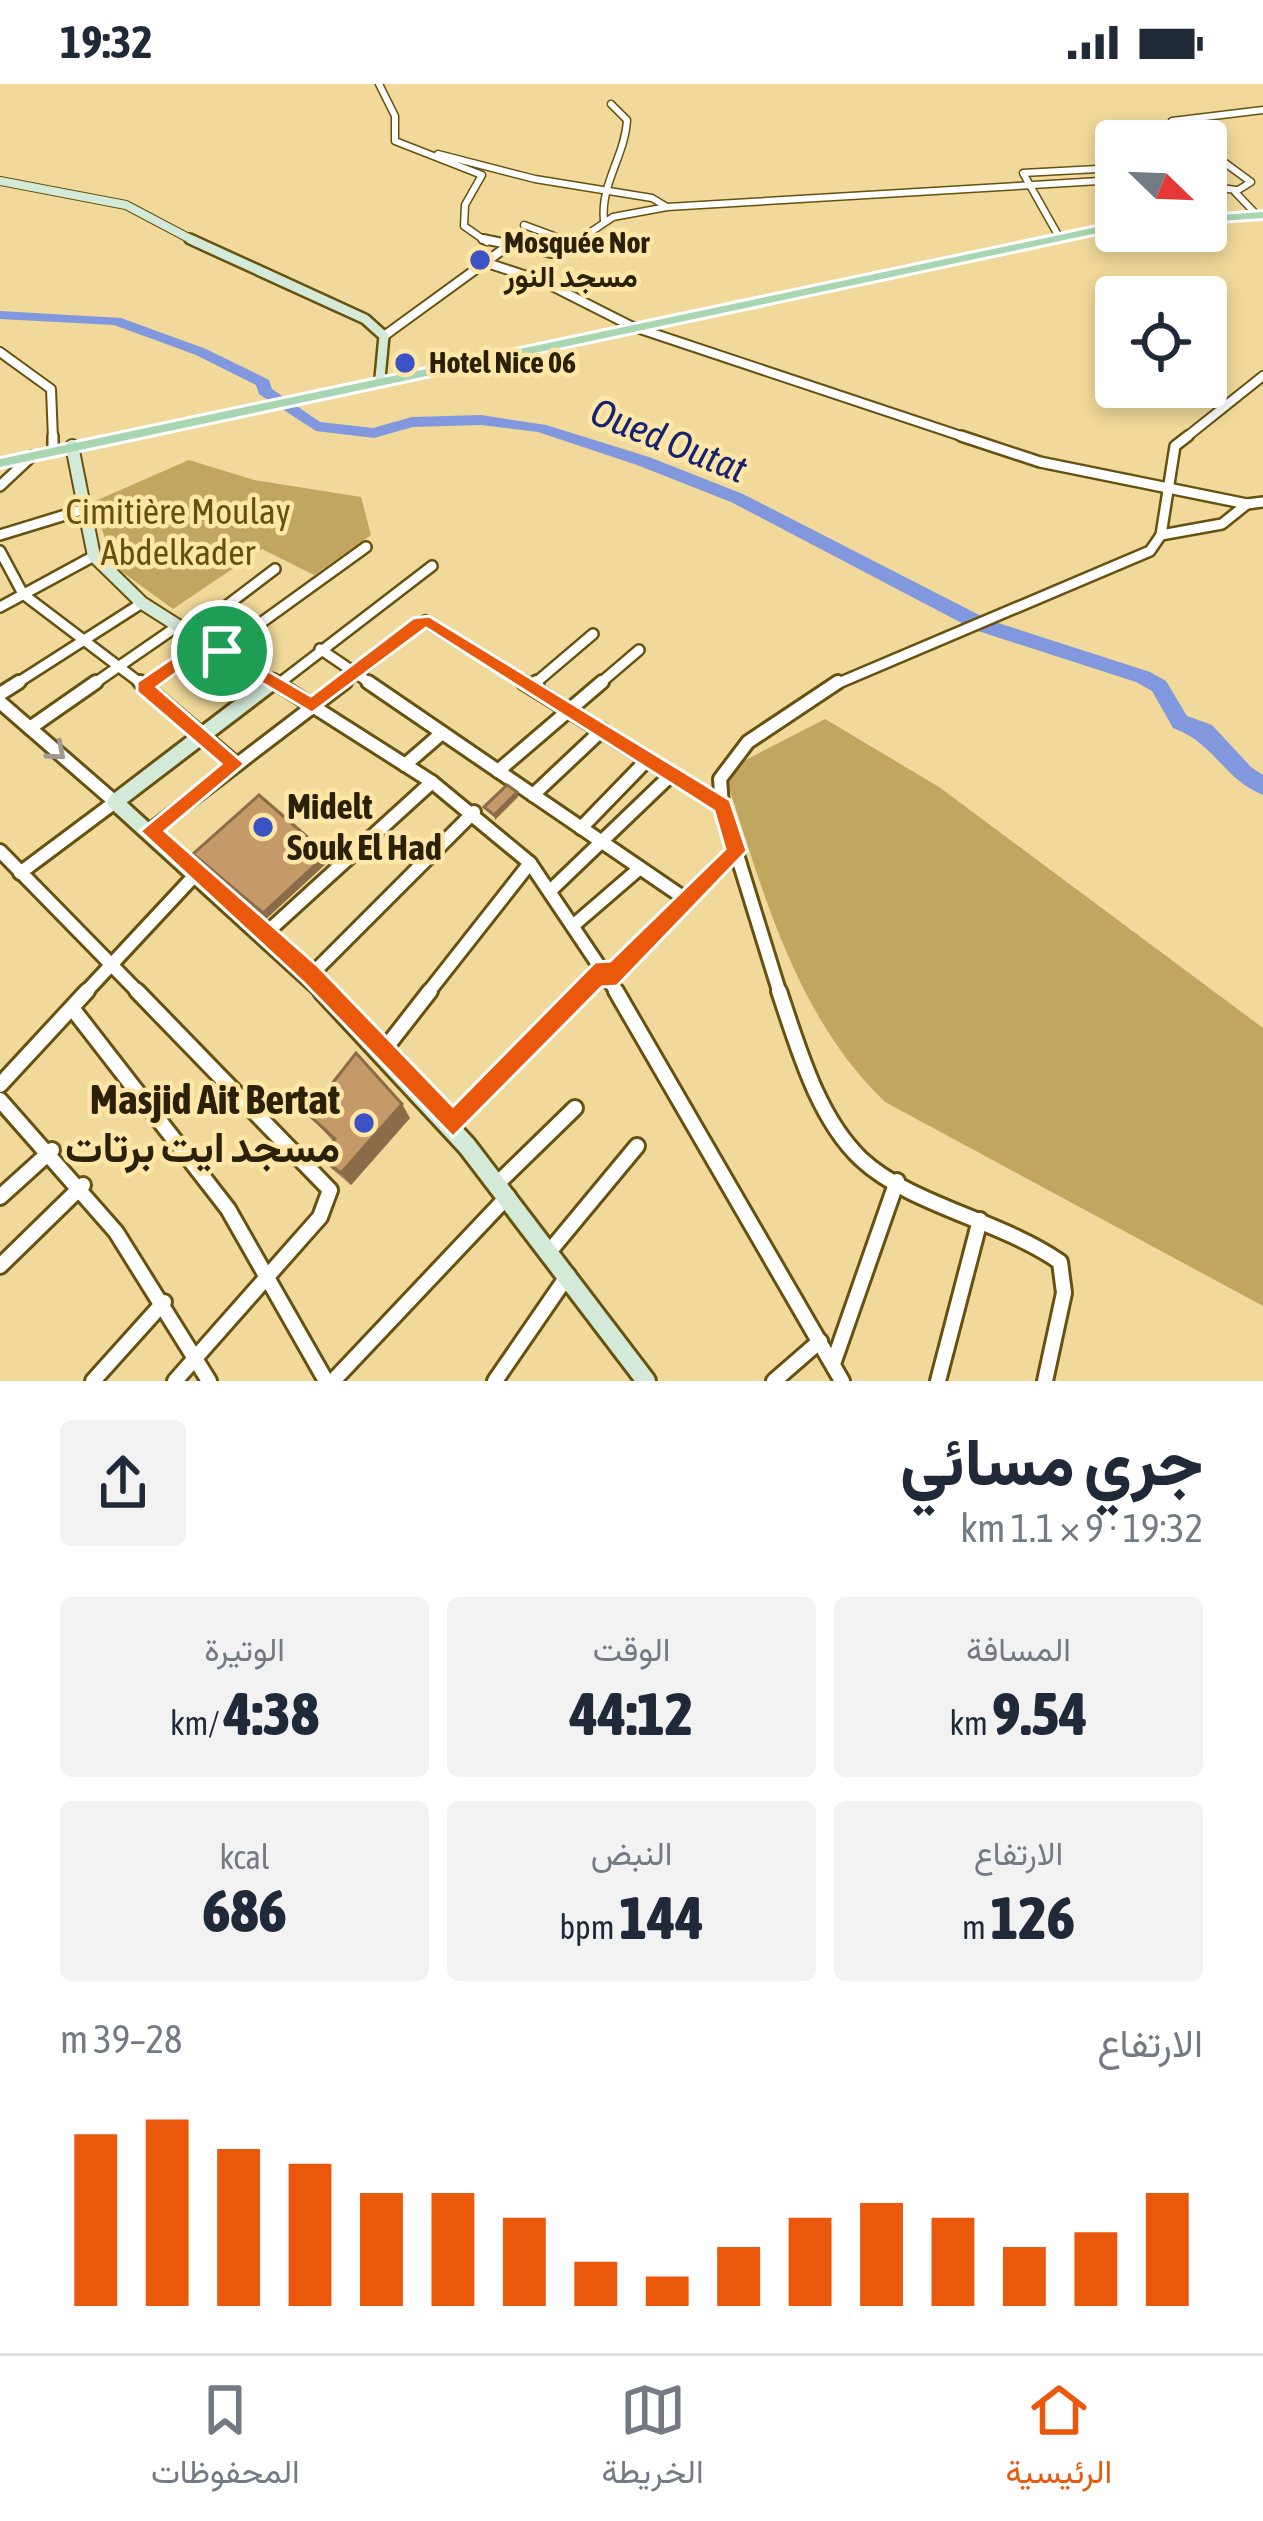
<!DOCTYPE html>
<html lang="ar">
<meta charset="utf-8">
<style>
body{margin:0;font-family:"Asap Condensed",Vazirmatn,sans-serif;background:#f2f2f3;color:#1f2937;direction:rtl;height:100vh;display:flex;flex-direction:column;font-size:45px;white-space:nowrap}
*{box-sizing:border-box;margin:0}
p{font-size:39px;color:#747a83}
.icon{flex:none;width:66px;height:66px;fill:none;stroke:currentColor;stroke-width:2;stroke-linecap:round;stroke-linejoin:round}
.map{position:relative;height:1297px;overflow:hidden;direction:ltr}
.details{display:flex;flex-direction:column;background:#fff;flex:1}
.details>*{flex:none}
.needle{width:78px;rotate:113deg}
.tools{position:absolute;left:1095px;top:36px;display:grid;gap:24px}
.tools a{display:grid;place-items:center;width:132px;height:132px;border-radius:12px;background:#fff;box-shadow:0 6px 18px #0003;font-size:60px}
.pin{position:absolute;display:grid;place-items:center;width:102px;height:102px;color:#fff;margin:-51px;border:6px solid #fff;border-radius:50%;box-shadow:0 3px 12px #0007}
.round{display:grid;place-items:center;flex:none;width:126px;height:126px;border-radius:12px;background:#f2f2f3}
.headline{display:flex;align-items:center;justify-content:space-between;height:204px;padding:0 60px}
h1{font-size:66px;font-weight:800;line-height:90px}
.figures{display:grid;grid-template-columns:repeat(3,1fr);gap:18px;height:204px;padding:12px 60px}
.figures div{display:grid;align-content:center;border-radius:12px;background:#f2f2f3;text-align:center}
.figures b{font-size:60px;font-weight:800}
.figures small{font-size:33px;font-weight:400}
.figures p{font-size:33px}
.chart{height:336px;padding:24px 60px}
.chart p{display:flex;justify-content:space-between}
.chart svg{width:100%;height:216px;margin-top:12px;stroke:#ea580c;stroke-width:6}
.status{display:flex;justify-content:space-between;align-items:center;height:84px;padding:0 60px;background:#fff;direction:ltr}
.status svg{height:33px;fill:currentColor}
.dock{display:flex;justify-content:space-around;align-items:center;height:168px;border-top:3px solid #e0e1e3;background:#fff;font-size:33px;color:#747a83}
.dock a{display:grid;justify-items:center;gap:6px}
.dock .selected{color:#ea580c}
.map>svg:first-child{display:block}
.green{fill:#c0a65e}
.lines{fill:none;stroke-linecap:round;stroke-linejoin:round}
.river{fill:#8198df;fill-rule:evenodd}
.street-far4-casing{stroke:#66510f;stroke-width:9}
.street-far3-casing{stroke:#66510f;stroke-width:12}
.street-far2-casing{stroke:#66510f;stroke-width:14}
.street-far1-casing{stroke:#66510f;stroke-width:18}
.street-casing{stroke:#66510f;stroke-width:20}
.secondary-far4-casing{stroke:#66510f;stroke-width:10}
.secondary-far3-casing{stroke:#66510f;stroke-width:14}
.secondary-far2-casing{stroke:#66510f;stroke-width:16}
.secondary-far1-casing{stroke:#66510f;stroke-width:21}
.secondary-casing{stroke:#66510f;stroke-width:24}
.primary-casing{stroke:#fff;stroke-width:6}
.street-far4{stroke:#fff;stroke-width:6}
.street-far3{stroke:#fff;stroke-width:8}
.street-far2{stroke:#fff;stroke-width:9}
.street-far1{stroke:#fff;stroke-width:12}
.street{stroke:#fff;stroke-width:14}
.secondary-far4{stroke:#d4ead9;stroke-width:8}
.secondary-far3{stroke:#d4ead9;stroke-width:9}
.secondary-far2{stroke:#d4ead9;stroke-width:12}
.secondary-far1{stroke:#d4ead9;stroke-width:15}
.secondary{stroke:#d4ead9;stroke-width:18}
.primary{fill:#a8d5b2;fill-rule:evenodd}
.wall{fill:#a98459}
.shaded-wall{fill:#8a6c49}
.building{fill:#c59a68;stroke:#8a6c49;stroke-width:3}
.oneway{stroke:#9f9b90}
.route{fill:#ea580c;stroke:#fff;stroke-width:3;fill-rule:evenodd}
.poi-dot{fill:#3c53c5;stroke:#fee6a7;stroke-width:4.5}
.labels{text-anchor:middle;stroke-width:9;stroke-linejoin:round;paint-order:stroke}
.far-poi-label{font-size:30px;font-weight:bold;fill:#2a2108;stroke:#fee6a7;text-anchor:start}
.park-label{font-size:36px;fill:#65510f;stroke:#fee6a7}
.poi-label{font-size:36px;font-weight:bold;fill:#2a2108;stroke:#fee6a7;text-anchor:start}
.water-label{font-size:39px;font-style:italic;fill:#182274;stroke:#fee6a7}
.near-poi-label{font-size:42px;font-weight:bold;fill:#2a2108;stroke:#fee6a7;text-anchor:end}
</style>
<div class="status"><b>19:32</b><svg viewBox="0 0 49 12"><path d="M0 12V9h3v3zM5 12V6h3v6zM10 12V3h3v9zM15 12V0h3v12zM26 1h20v11H26zM47 4h2v5h-2z"/></svg></div>
<div class="map">
<svg width="1263" height="1297" viewBox="0 0 1263 1297">
<rect width="100%" height="100%" fill="#f0d99a"/>
<!-- green -->
<g class="green">
<polygon points="189,376 254,396 361,413 371,451 314,491 262,465 173,525 114,482 93,418"/>
<path d="M 825,635 L 939,703 L 1263,944 L 1263,1222 L 885,1018 C 796,932 765,813 727,698 L 738,680 Z"/>
</g>
<g class="lines">
<!-- river -->
<path class="river" d="M 0,227 L 121,234 L 206,265 L 269,296 L 272,305 L 320,338 L 373,344 L 412,333 L 481,331 L 546,341 L 649,373 L 743,410 L 989,536 L 1150,588 L 1166,597 L 1187,632 L 1212,641 L 1251,683 L 1263,691 L 1263,711 C 1222,694 1216,660 1173,644 L 1152,607 L 1136,598 L 975,546 L 731,418 L 637,381 L 538,348 L 481,341 L 413,343 L 374,354 L 316,347 L 259,310 L 256,301 L 196,271 L 114,241 L 0,235 Z"/>
<!-- street-far4 casing -->
<g class="street-far4-casing">
<g id="street-far4">
<polyline points="379,0 395,32 395,57 482,91 465,121 464,142 487,158"/>
<polyline points="1195,57 1172,37 1263,26"/>
<polyline points="1206,65 1251,98 1235,108 1257,131"/>
<polyline points="438,70 535,95 652,114 667,123"/>
<polyline points="1206,102 1236,106"/>
<path d="M 604,137 C 600,100 625,72 627,36 L 611,20"/>
<polyline points="524,141 570,158"/>
<polyline points="1058,151 1023,89 1116,84"/>
<polyline points="576,158 613,133 667,123 1116,96"/>
</g>
</g>
<!-- street-far3 casing -->
<g class="street-far3-casing">
<g id="street-far3">
<polyline points="483,155 552,169 582,155"/>
<polyline points="562,155 570,158"/>
<polyline points="487,179 542,197 631,242 970,355"/>
<polyline points="384,252 505,164"/>
<polyline points="0,268 51,305 53,355"/>
<polyline points="1184,355 1263,292"/>
</g>
</g>
<!-- street-far2 casing -->
<g class="street-far2-casing">
<g id="street-far2">
<polyline points="53,352 53,367"/>
<polyline points="961,352 1040,378 1247,420 1263,418"/>
<polyline points="0,402 32,372"/>
<polyline points="0,451 85,425"/>
<polyline points="1161,451 1175,362 1188,352"/>
<polyline points="0,467 23,510 143,601"/>
<polyline points="0,523 94,472"/>
<polyline points="192,548 275,485"/>
<polyline points="320,565 373,601"/>
<polyline points="222,567 366,463"/>
<polyline points="14,601 142,519"/>
<polyline points="92,601 179,541"/>
<polyline points="147,601 207,557"/>
<polyline points="277,601 432,482"/>
<polyline points="341,601 425,537 528,601"/>
<polyline points="533,601 593,550"/>
<polyline points="598,601 639,566"/>
<polyline points="834,601 1150,467 1161,451 1222,440 1247,420"/>
</g>
</g>
<!-- street-far1 casing -->
<g class="street-far1-casing">
<g id="street-far1">
<polyline points="140,598 236,680"/>
<polyline points="275,598 432,698 530,779 618,910"/>
<polyline points="368,598 687,816"/>
<polyline points="523,598 722,722"/>
<polyline points="532,602 537,598"/>
<polyline points="144,603 151,598"/>
<polyline points="0,610 19,598"/>
<polyline points="0,618 115,718 20,789"/>
<polyline points="30,644 96,598"/>
<polyline points="405,681 442,649"/>
<polyline points="498,687 602,598"/>
<polyline points="533,711 602,646"/>
<polyline points="581,744 648,675"/>
<polyline points="150,747 345,598"/>
<polyline points="0,767 140,910"/>
<polyline points="551,806 672,690"/>
<polyline points="575,840 640,784"/>
<polyline points="264,851 432,698"/>
<polyline points="311,891 474,728"/>
<polyline points="609,895 737,767"/>
<polyline points="84,910 196,790"/>
<polyline points="427,910 530,779"/>
<polyline points="578,910 603,885"/>
<polyline points="780,910 722,722 720,695 748,658 838,598"/>
</g>
</g>
<!-- street casing -->
<g class="street-casing">
<g id="street">
<polyline points="137,907 330,1106 320,1133 175,1297"/>
<polyline points="616,907 842,1297"/>
<path d="M 779,907 C 798,963 817,1033 861,1075 C 910,1121 1002,1137 1060,1178 L 1064,1209 L 1045,1297"/>
<polyline points="72,924 228,1125 326,1297"/>
<polyline points="384,966 430,907"/>
<polyline points="0,1001 87,907"/>
<polyline points="0,1016 116,1148 209,1297"/>
<polyline points="453,1040 581,907"/>
<polyline points="499,1098 575,1024"/>
<polyline points="0,1113 52,1066"/>
<polyline points="554,1162 637,1062"/>
<polyline points="0,1182 83,1101"/>
<polyline points="833,1280 897,1097"/>
<polyline points="93,1297 164,1218"/>
<polyline points="333,1297 508,1112"/>
<polyline points="495,1297 568,1191"/>
<polyline points="774,1297 820,1257"/>
<polyline points="938,1297 980,1136"/>
</g>
</g>
<!-- secondary-far4 casing -->
<g class="secondary-far4-casing">
<polyline id="secondary-far4" points="0,97 126,121 196,158"/>
</g>
<!-- secondary-far3 casing -->
<g class="secondary-far3-casing">
<polyline id="secondary-far3" points="190,155 365,235 384,252 380,294"/>
</g>
<!-- secondary-far2 casing -->
<g class="secondary-far2-casing">
<polyline id="secondary-far2" points="72,362 94,472 142,519 271,601"/>
</g>
<!-- secondary-far1 casing -->
<g class="secondary-far1-casing">
<polyline id="secondary-far1" points="272,598 115,718 326,910"/>
</g>
<!-- secondary casing -->
<g class="secondary-casing">
<polyline id="secondary" points="323,907 467,1062 646,1297"/>
</g>
<!-- primary casing -->
<g class="primary-casing">
<g id="primary">
<polygon points="1263,128 1263,134 1206,138 1206,132"/>
<polygon points="1116,139 1116,145 0,383 0,375"/>
</g>
</g>
<!-- street-far4 -->
<use href="#street-far4" class="street-far4"/>
<!-- street-far3 -->
<use href="#street-far3" class="street-far3"/>
<!-- street-far2 -->
<use href="#street-far2" class="street-far2"/>
<!-- street-far1 -->
<use href="#street-far1" class="street-far1"/>
<!-- street -->
<use href="#street" class="street"/>
<!-- secondary-far4 -->
<use href="#secondary-far4" class="secondary-far4"/>
<!-- secondary-far3 -->
<use href="#secondary-far3" class="secondary-far3"/>
<!-- secondary-far2 -->
<use href="#secondary-far2" class="secondary-far2"/>
<!-- secondary-far1 -->
<use href="#secondary-far1" class="secondary-far1"/>
<!-- secondary -->
<use href="#secondary" class="secondary"/>
<!-- primary -->
<use href="#primary" class="primary"/>
</g>
<!-- wall -->
<g class="wall">
<polygon points="193,770 327,770 330,776 266,835 197,776"/>
<polygon points="308,1030 410,1034 351,1101 332,1085 320,1073 333,1057"/>
</g>
<!-- shaded-wall -->
<g class="shaded-wall">
<polygon points="517,708 518,713 495,736 494,731"/>
<polygon points="327,770 330,776 266,835 263,829"/>
<polygon points="402,1020 410,1034 351,1101 341,1089"/>
</g>
<!-- building -->
<g class="building">
<polygon points="507,701 517,708 494,731 484,723"/>
<polygon points="259,711 327,770 263,829 193,770"/>
<polygon points="356,969 402,1020 341,1089 320,1073 335,1055 308,1030"/>
</g>
<!-- one-way arrows -->
<defs><path id="oneway-chevron" d="M-2-3.5L2.5 0L-2 3.5" fill="none" stroke-width="1.6" stroke-linecap="round" stroke-linejoin="round" transform="scale(3)"/></defs>
<use class="oneway" href="#oneway-chevron" transform="translate(57 668) rotate(41)"/>
<!-- route -->
<path class="route" d="M 429,532 L 730,716 L 747,767 L 617,902 L 602,903 L 453,1053 L 303,898 L 140,747 L 221,680 L 137,608 L 137,598 L 206,551 L 311,612 L 413,534 ZM 426,544 L 714,727 L 725,765 L 610,877 L 595,878 L 453,1022 L 319,883 L 165,747 L 245,680 L 157,603 L 207,566 L 312,629 Z"/>
<!-- markers -->
<g class="poi-dot">
<circle cx="480" cy="176" r="12"/>
<circle cx="405" cy="279" r="12"/>
<circle cx="263" cy="743" r="12"/>
<circle cx="364" cy="1039" r="12"/>
</g>
<g class="labels">
<!-- far-poi labels -->
<g class="far-poi-label">
<text x="504" y="169">Mosquée Nor<tspan x="504" dy="34">مسجد النور</tspan></text>
<text x="429" y="289">Hotel Nice 06</text>
</g>
<!-- park labels -->
<g class="park-label">
<text x="178" y="440">Cimitière Moulay<tspan x="178" dy="41">Abdelkader</tspan></text>
</g>
<!-- poi labels -->
<g class="poi-label">
<text x="287" y="735">Midelt<tspan x="287" dy="41">Souk El Had</tspan></text>
</g>
<!-- water labels -->
<g class="water-label">
<text transform="translate(669 356) rotate(22)" y="14">Oued Outat</text>
</g>
<!-- near-poi labels -->
<g class="near-poi-label">
<text x="340" y="1030">Masjid Ait Bertat<tspan x="340" dy="48">مسجد ايت برتات</tspan></text>
</g>
</g>
</svg>
<div class="tools">
<a><svg class="needle" viewBox="-14 -14 28 28"><path d="M0-13l5 13h-10z" fill="#e53935"/><path d="M0 13l5-13h-10z" fill="#747a83"/></svg></a>
<a><svg class="icon" aria-label="locate" viewBox="0 0 24 24"><circle cx="12" cy="12" r="6"/><path d="M12 2v4M12 18v4M2 12h4M18 12h4"/></svg></a>
</div>
<div class="pin" style="left:222px;top:567px;background:#1e9e55"><svg class="icon" aria-label="arrive" viewBox="0 0 24 24"><path d="M6 21V4h12l-3 4 3 4H6"/></svg></div>
</div>
<section class="details">
<div class="headline"><div><h1>جري مسائي</h1><p>19:32 · 9 × 1.1 km</p></div><a class="round"><svg class="icon" aria-label="share" viewBox="0 0 24 24"><path d="M12 15V3M7 8l5-5 5 5M5 13v7h14v-7"/></svg></a></div>
<div class="figures">
<div><p>المسافة</p><b>9.54<small> km</small></b></div>
<div><p>الوقت</p><b>44:12</b></div>
<div><p>الوتيرة</p><b>4:38<small> /km</small></b></div>
</div>
<div class="figures">
<div><p>الارتفاع</p><b>126<small> m</small></b></div>
<div><p>النبض</p><b>144<small> bpm</small></b></div>
<div><p>kcal</p><b>686</b></div>
</div>
<div class="chart"><p><span>الارتفاع</span>28–39 m</p>
<svg viewBox="0 0 160 44" preserveAspectRatio="none"><path d="M5 44V9M15 44V6M25 44V12M35 44V15M45 44V21M55 44V21M65 44V26M75 44V35M85 44V38M95 44V32M105 44V26M115 44V23M125 44V26M135 44V32M145 44V29M155 44V21"/></svg>
</div>
</section>
<nav class="dock">
<a class="selected"><svg class="icon" aria-label="home" viewBox="0 0 24 24"><path d="M3 11l9-7 9 7M6 9v11h12V9"/></svg>الرئيسية</a>
<a><svg class="icon" aria-label="map" viewBox="0 0 24 24"><path d="M3 6l6-2 6 2 6-2v14l-6 2-6-2-6 2zM9 4v14M15 6v14"/></svg>الخريطة</a>
<a><svg class="icon" aria-label="saved" viewBox="0 0 24 24"><path d="M7 4h10v16l-5-4-5 4z"/></svg>المحفوظات</a>
</nav>
